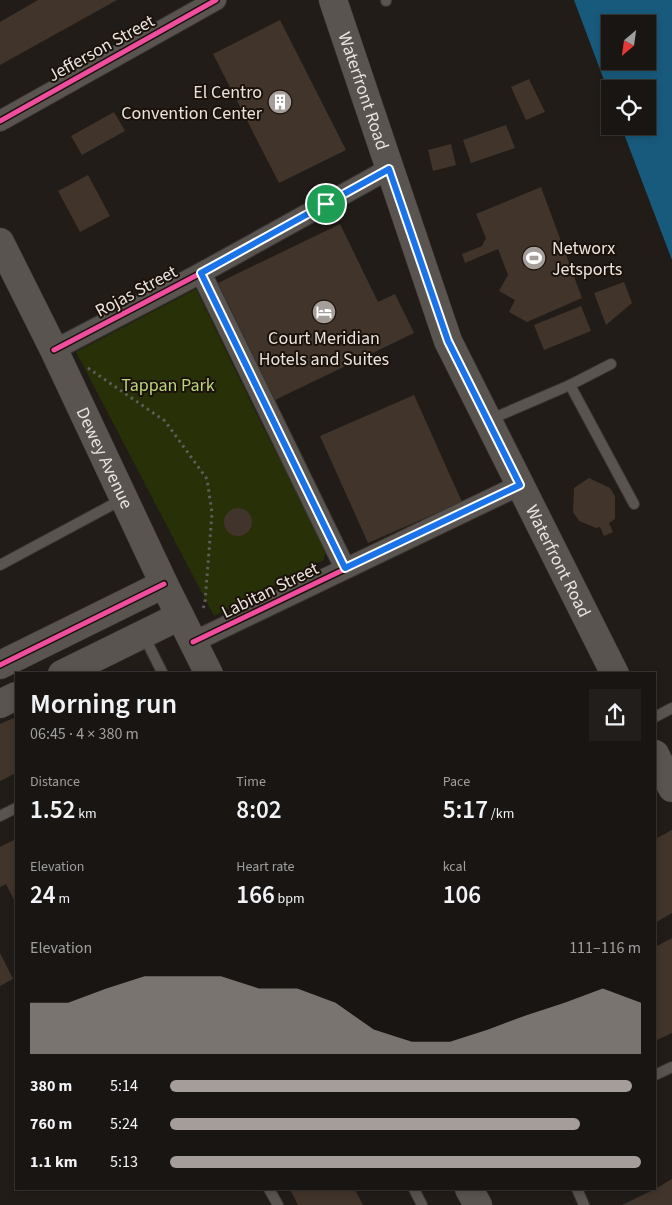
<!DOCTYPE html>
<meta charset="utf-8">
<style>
body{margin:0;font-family:"Source Sans 3",sans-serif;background:#221e1b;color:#f1f3f6;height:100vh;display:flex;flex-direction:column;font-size:19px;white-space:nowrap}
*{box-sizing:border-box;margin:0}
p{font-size:16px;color:#9f9f9f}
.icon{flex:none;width:28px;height:28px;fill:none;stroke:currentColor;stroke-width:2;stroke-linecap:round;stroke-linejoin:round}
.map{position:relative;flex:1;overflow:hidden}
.details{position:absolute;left:15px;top:672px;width:641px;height:518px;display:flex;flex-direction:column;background:#191512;border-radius:0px;box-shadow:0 2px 8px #0003,0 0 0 1px #373432}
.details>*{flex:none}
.needle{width:32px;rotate:209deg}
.controls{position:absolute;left:601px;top:15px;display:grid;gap:10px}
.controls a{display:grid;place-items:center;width:55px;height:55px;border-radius:0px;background:#191512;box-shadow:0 2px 8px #0003,0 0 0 1px #373432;font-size:25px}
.pin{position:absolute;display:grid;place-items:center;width:42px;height:42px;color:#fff;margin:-21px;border:2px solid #fff;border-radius:50%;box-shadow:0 1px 5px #0007}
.round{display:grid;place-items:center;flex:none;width:52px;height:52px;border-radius:0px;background:#221e1b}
.head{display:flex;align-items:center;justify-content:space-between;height:85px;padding:0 15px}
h1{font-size:28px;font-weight:600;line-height:38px}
.metrics{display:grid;grid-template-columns:repeat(3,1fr);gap:8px;height:85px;padding:5px 15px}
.metrics div{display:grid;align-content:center}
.metrics b{font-size:25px;font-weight:600}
.metrics small{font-size:14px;font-weight:400}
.metrics p{font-size:14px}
.chart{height:140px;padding:10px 15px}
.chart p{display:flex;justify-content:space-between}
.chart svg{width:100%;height:90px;margin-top:5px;fill:#a49d99;opacity:.7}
ul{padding:0 15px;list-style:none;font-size:16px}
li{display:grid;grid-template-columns:80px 60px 1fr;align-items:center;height:38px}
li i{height:12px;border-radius:6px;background:#a49d99}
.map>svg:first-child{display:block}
.green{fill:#273006}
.water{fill:#185a7c;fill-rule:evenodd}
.building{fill:#41342b}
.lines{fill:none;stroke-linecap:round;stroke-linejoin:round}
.lane-casing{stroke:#3b3633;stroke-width:12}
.street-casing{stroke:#3b3633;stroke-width:22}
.secondary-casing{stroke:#3b3633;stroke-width:29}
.path{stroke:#5f5c59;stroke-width:3;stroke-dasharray:2.5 4;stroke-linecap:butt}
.lane{stroke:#595450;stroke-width:10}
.street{stroke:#595450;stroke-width:20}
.secondary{stroke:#595450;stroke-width:28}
.cycleway-casing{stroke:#1b120b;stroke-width:8}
.cycleway{stroke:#ef4d9e;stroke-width:5}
.route-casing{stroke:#fff;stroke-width:10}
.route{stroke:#1a73e8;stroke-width:6}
.labels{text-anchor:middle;stroke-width:4;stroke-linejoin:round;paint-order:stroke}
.street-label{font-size:18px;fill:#eae3de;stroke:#1b120b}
.poi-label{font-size:18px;fill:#eae3de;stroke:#1b120b;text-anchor:end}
.park-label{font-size:18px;fill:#bbd679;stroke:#1b120b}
</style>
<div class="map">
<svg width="672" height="1205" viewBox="0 0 672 1205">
<rect width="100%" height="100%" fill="#211c18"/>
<!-- green -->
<polygon class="green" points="196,289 262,425 326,547 324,560 214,616 76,352"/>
<!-- water -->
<path class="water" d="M 574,0 L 672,0 L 672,260 L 621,126 L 648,126 L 648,89 L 610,89 L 610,96 ZM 610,24 L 648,24 L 648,61 L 610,61 Z"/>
<!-- building -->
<g class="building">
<polygon points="38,0 117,0 0,65 0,22"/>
<polygon points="280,20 346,150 279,183 213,54"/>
<polygon points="529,79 545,112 526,120 511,87"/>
<polygon points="114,112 125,131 82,155 71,136"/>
<polygon points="506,125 515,148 471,163 463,140"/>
<polygon points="451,144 456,165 433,171 428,150"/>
<polygon points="88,175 110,216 80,232 58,191"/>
<polygon points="541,187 582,298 527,322 509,312 515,300 499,291 508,275 498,249 465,263 462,254 482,246 486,238 476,214"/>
<polygon points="340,224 378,302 395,294 414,333 275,400 218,283"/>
<polygon points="624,282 632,303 606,325 594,293"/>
<polygon points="581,306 591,331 544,350 534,325"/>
<polygon points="414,395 462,502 368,543 320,436"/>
<polygon points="589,478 610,488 615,496 615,519 609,523 613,532 604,536 600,527 596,528 579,521 573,512 574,488"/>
<circle cx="238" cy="522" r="14"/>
<polygon points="16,717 16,773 0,781 0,724"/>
<polygon points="672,830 672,913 655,923 655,839"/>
<polygon points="16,839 16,904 6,884 0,887 0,847"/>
<polygon points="672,938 672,1033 655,1041 655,947"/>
<polygon points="0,953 13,979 0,986"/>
<polygon points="672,1179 672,1205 622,1205 655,1189"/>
<polygon points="290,1189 358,1189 355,1190 363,1205 298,1205"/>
</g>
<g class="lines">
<!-- lane casing -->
<g class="lane-casing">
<g id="lane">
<polyline points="386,0 386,1"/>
<polyline points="570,385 634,504"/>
<polyline points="489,420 570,385 611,364"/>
<polyline points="0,565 123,499"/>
<polyline points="144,636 163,674"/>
<polyline points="655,717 672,708"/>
<polyline points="0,816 16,808"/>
<polyline points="655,1075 672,1067"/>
<polyline points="269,1189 278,1205"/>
<polyline points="414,1189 422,1205"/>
<polyline points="577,1189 584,1205"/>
</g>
</g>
<!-- street casing -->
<g class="street-casing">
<g id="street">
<polyline points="0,121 216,0"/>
<polyline points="201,273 345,568"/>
<polyline points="54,350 201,273 389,169"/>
<polyline points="193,642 520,485"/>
</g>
</g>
<!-- secondary casing -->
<g class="secondary-casing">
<g id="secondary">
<path id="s1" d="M 333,0 L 448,341 L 615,674"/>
<path id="s2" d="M 0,242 L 54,350 L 164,584 L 209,674"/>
<polyline points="0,665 164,584"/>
<polyline points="62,674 180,616"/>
<polyline points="0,704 16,696"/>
<polyline points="655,754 672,788"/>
<polyline points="469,1189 478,1205"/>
</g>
</g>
<!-- path -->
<polyline class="path" points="88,368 165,421 207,479 212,513 205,602 203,609"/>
<!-- lane -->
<use href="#lane" class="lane"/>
<!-- street -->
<use href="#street" class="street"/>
<!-- secondary -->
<use href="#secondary" class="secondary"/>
<!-- cycleway casing -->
<g class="cycleway-casing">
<g id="cycleway">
<polyline points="0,121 216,0"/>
<polyline points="54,350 201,273 389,169"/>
<polyline points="193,642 520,485"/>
<polyline points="0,665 164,584"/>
</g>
</g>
<!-- cycleway -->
<use href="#cycleway" class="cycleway"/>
</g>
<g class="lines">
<!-- route casing -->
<g class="route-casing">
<polygon id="route" points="389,169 448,341 520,485 345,568 201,273"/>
</g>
<!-- route -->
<use href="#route" class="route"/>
</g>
<!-- icons -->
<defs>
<g id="building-disc" transform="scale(1.25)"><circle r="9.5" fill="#a49d99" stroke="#1b120b"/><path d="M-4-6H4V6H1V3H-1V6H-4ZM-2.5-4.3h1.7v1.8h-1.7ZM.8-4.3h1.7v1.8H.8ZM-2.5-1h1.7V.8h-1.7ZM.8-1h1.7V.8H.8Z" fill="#fff"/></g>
<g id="stadium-disc" transform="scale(1.25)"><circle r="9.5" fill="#a49d99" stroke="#1b120b"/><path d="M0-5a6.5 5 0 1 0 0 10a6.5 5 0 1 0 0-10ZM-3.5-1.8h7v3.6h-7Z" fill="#fff"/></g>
<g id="hotel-disc" transform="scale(1.25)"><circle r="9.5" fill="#a49d99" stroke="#1b120b"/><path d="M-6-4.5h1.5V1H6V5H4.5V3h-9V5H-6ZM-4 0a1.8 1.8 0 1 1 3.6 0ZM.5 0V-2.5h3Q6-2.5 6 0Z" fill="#fff"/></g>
</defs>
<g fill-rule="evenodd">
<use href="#building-disc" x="280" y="102"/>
<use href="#stadium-disc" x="534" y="258"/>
<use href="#hotel-disc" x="324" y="312"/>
</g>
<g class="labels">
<!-- street labels -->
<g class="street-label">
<text transform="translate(101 48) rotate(-29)" y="6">Jefferson Street</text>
<text dy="6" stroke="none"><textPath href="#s1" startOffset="96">Waterfront Road</textPath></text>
<text transform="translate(136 291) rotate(-28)" y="6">Rojas Street</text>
<text dy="6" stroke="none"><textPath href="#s2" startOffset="240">Dewey Avenue</textPath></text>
<text dy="6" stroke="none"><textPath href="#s1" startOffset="606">Waterfront Road</textPath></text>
<text transform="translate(270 590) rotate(-26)" y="6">Labitan Street</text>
</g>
<!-- poi labels -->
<g class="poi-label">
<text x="262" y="98">El Centro<tspan x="262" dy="21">Convention Center</tspan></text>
<text x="552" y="254" text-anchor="start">Networx<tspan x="552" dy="21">Jetsports</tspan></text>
<text x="324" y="344" text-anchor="middle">Court Meridian<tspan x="324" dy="21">Hotels and Suites</tspan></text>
</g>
<!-- park labels -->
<g class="park-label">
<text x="168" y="391">Tappan Park</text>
</g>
</g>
</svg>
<div class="controls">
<a><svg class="needle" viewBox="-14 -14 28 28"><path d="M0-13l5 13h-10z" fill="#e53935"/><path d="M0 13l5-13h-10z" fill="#9f9f9f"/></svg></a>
<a><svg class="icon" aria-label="locate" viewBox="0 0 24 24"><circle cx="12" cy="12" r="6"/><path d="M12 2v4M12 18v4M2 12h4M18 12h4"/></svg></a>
</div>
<div class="pin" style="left:326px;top:204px;background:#1e9e55"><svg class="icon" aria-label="arrive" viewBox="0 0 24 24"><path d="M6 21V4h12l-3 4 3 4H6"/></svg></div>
<section class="details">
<div class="head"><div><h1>Morning run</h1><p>06:45 · 4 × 380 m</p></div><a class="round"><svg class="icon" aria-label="share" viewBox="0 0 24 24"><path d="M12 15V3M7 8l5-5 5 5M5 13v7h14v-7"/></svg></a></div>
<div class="metrics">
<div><p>Distance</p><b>1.52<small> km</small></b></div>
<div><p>Time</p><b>8:02</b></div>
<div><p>Pace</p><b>5:17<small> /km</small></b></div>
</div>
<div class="metrics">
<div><p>Elevation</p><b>24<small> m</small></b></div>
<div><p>Heart rate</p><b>166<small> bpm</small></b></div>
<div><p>kcal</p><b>106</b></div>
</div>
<div class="chart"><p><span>Elevation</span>111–116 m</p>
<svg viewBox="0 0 160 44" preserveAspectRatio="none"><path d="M0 44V19L10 19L20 12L30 6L40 6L50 6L60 12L70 12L80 19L90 32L100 38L110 38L120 32L130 25L140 19L150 12L160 19V44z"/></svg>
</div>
<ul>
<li><b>380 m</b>5:14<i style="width:98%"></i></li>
<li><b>760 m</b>5:24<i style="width:87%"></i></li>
<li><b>1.1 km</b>5:13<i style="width:100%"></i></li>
</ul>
</section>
</div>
